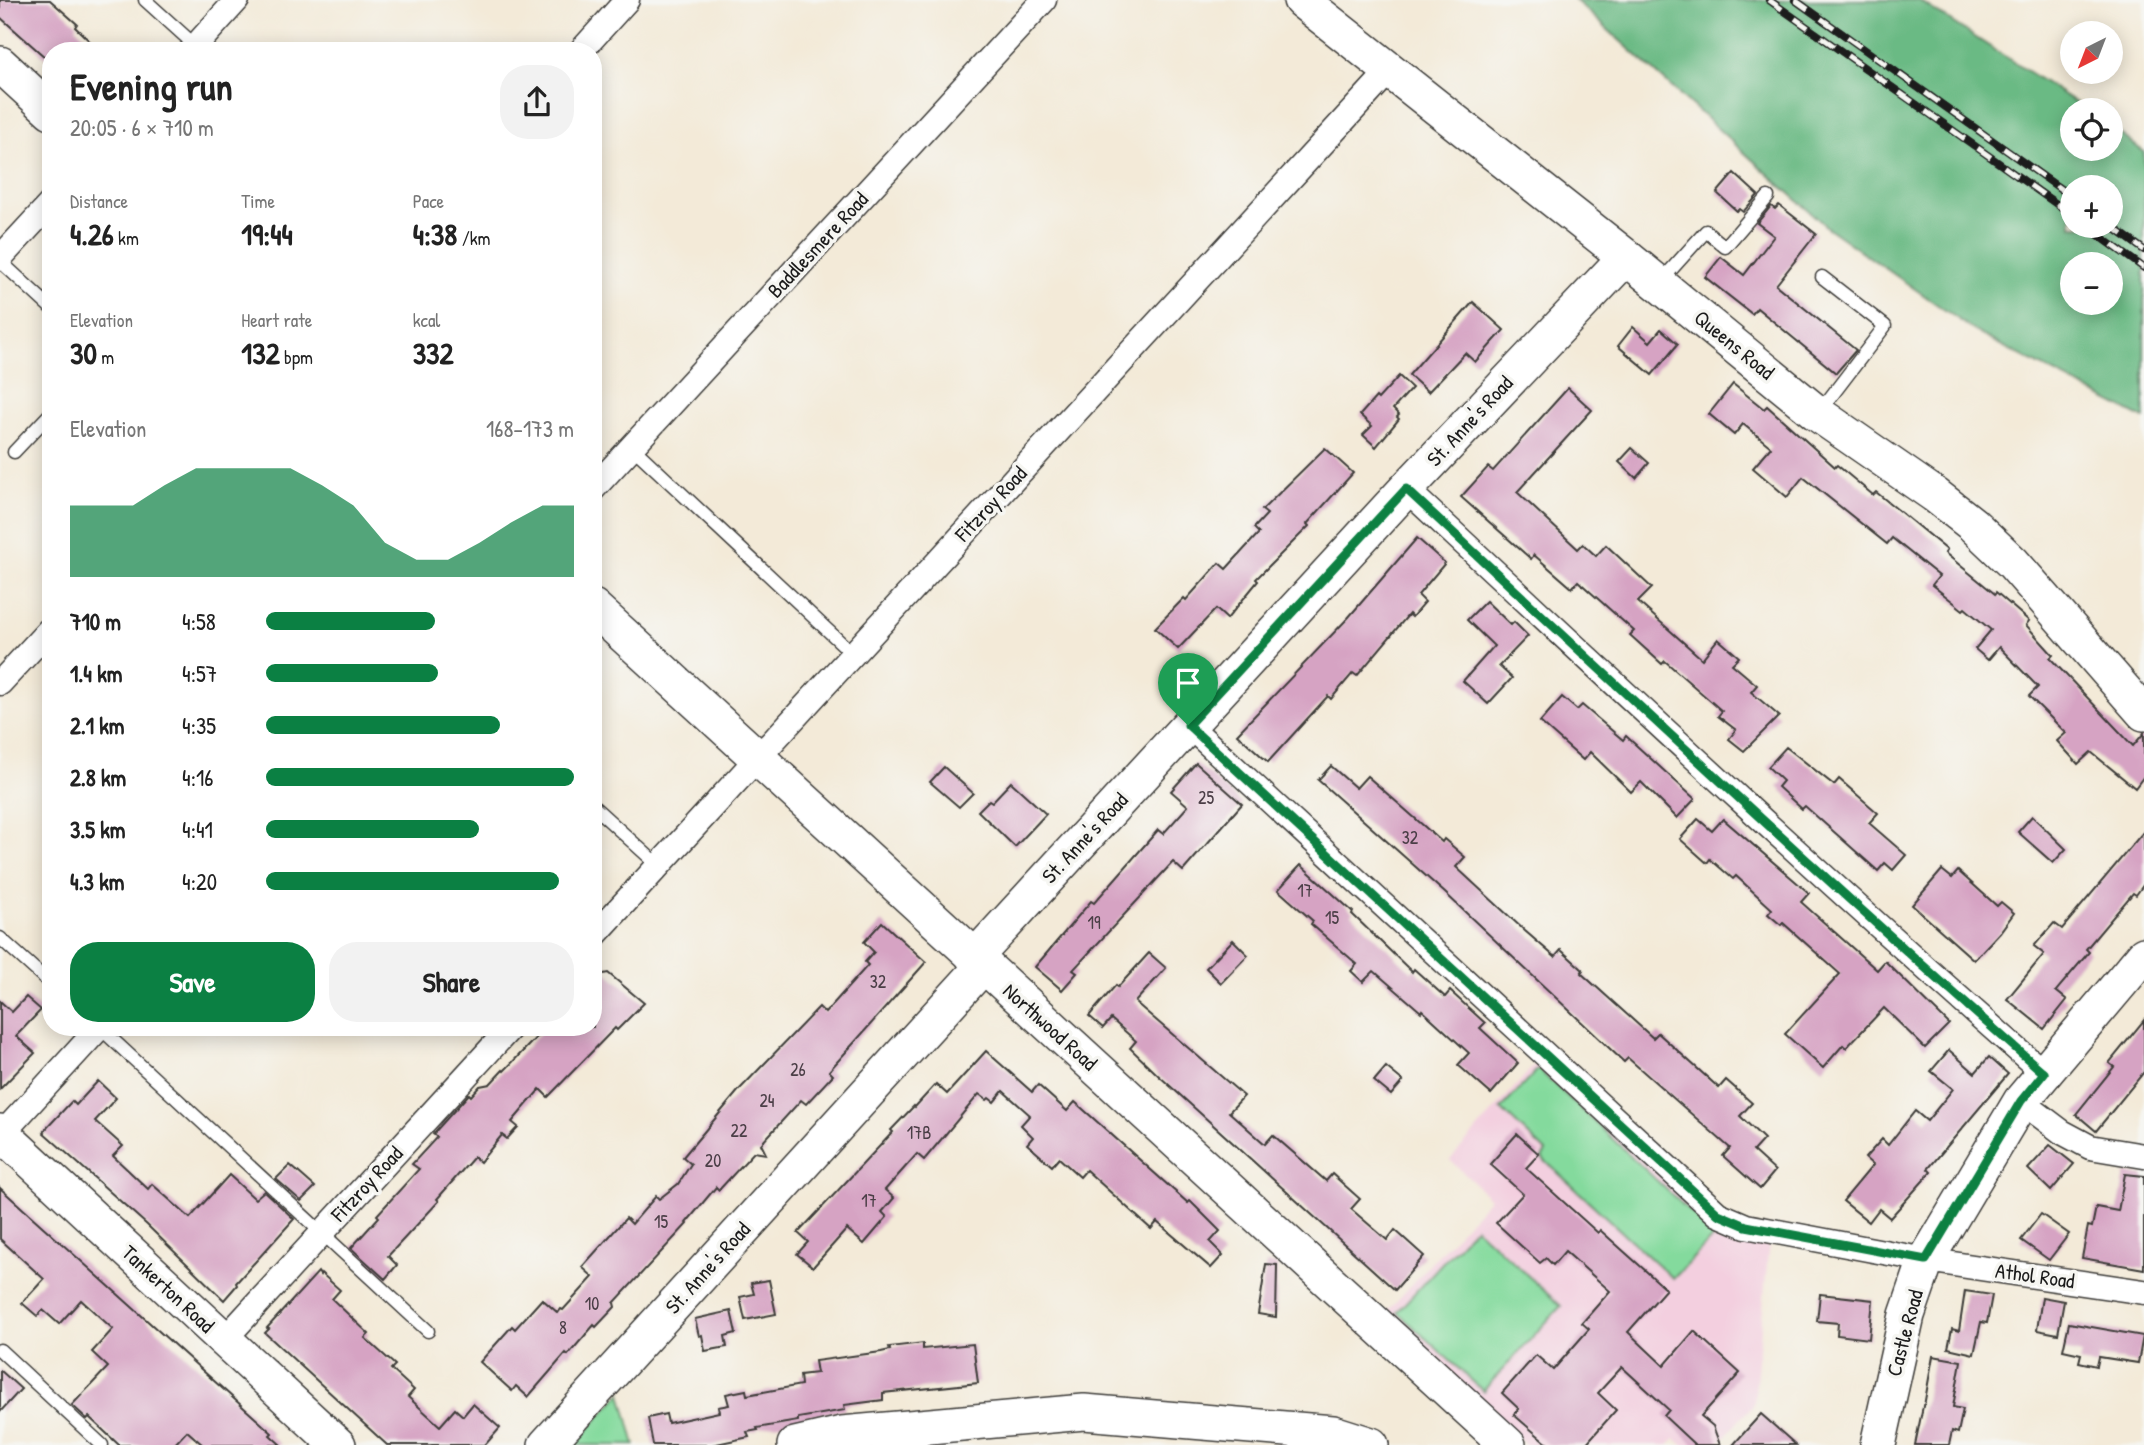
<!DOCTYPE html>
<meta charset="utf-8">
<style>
body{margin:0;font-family:"Patrick Hand",sans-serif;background:#f2f2f2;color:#222;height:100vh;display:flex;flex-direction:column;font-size:26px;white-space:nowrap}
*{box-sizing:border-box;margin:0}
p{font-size:23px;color:#767676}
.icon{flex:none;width:38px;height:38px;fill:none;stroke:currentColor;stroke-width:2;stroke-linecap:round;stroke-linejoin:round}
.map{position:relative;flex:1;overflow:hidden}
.sheet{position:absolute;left:42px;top:42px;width:560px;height:994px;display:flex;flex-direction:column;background:#fff;border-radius:28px;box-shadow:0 4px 18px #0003}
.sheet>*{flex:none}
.needle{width:46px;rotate:222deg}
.tools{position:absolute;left:2060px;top:21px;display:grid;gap:14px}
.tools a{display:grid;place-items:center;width:63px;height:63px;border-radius:50%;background:#fff;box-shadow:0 4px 18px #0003;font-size:35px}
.pin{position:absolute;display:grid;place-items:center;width:60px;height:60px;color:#fff;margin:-72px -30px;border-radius:50% 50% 50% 0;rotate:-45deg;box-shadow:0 0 7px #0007}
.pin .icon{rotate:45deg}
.round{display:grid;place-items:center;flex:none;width:74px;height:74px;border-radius:28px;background:#f2f2f2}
.head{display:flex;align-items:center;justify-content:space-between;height:119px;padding:0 28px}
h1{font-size:38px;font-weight:700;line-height:52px}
.metrics{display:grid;grid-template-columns:repeat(3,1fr);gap:10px;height:119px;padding:7px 28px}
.metrics div{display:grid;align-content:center}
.metrics b{font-size:30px;font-weight:700}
.metrics small{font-size:19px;font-weight:400}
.metrics p{font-size:19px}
.chart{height:196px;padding:14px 28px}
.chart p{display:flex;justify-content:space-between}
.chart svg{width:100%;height:126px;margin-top:7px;fill:#0b8043;opacity:.7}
.cta{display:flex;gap:14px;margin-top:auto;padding:14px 28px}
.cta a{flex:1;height:80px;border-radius:28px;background:#0b8043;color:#fff;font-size:28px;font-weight:700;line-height:80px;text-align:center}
.cta a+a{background:#f2f2f2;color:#222}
ul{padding:0 28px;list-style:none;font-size:23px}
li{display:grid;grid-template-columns:112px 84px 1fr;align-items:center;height:52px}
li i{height:18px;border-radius:9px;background:#0b8043}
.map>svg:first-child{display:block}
.built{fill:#f3cfdf}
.green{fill:#84da9d;stroke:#507b5c;stroke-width:2}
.forest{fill:#6bba84;stroke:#446b50;stroke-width:2;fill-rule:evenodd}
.building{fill:#d6a3c3}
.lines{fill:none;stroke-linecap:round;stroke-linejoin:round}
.lane-casing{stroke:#3c3b38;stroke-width:15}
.street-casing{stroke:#3c3b38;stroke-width:27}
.secondary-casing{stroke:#3c3b38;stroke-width:38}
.lane{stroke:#fff;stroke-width:12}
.street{stroke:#fff;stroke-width:24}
.secondary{stroke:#fff;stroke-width:35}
.rail-casing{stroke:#1c1c1c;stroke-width:8}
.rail{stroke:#f6f6f2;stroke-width:5;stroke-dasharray:16;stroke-linecap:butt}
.route-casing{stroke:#fff;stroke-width:14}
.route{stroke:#0b8043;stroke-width:9}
.labels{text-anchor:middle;stroke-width:7;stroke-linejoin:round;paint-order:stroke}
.number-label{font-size:18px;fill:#4a3e46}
.street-label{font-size:21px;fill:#1c1c1c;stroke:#f6f6f2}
</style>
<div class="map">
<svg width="2144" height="1445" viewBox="0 0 2144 1445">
<rect width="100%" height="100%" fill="#f6f6f2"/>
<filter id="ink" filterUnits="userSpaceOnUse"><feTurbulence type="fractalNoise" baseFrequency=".0143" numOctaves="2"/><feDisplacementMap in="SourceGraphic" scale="14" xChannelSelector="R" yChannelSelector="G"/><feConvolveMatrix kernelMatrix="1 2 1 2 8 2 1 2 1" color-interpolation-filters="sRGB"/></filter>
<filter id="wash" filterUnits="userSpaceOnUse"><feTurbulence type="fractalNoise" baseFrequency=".00686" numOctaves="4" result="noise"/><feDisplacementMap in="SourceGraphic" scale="28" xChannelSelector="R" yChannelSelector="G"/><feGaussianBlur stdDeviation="1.57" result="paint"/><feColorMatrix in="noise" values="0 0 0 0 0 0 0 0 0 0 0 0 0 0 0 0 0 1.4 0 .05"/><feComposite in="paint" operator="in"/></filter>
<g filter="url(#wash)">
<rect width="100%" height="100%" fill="#f3ead8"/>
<!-- built -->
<polygon class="built" points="1537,1062 1730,1232 1769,1243 1754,1404 1717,1445 1683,1445 1675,1439 1669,1445 1526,1445 1385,1314 1490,1198 1450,1160"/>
<!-- green -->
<g class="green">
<polygon points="1538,1069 1715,1235 1673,1279 1542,1158 1546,1152 1501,1109"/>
<polygon points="1475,1227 1561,1306 1483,1391 1397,1312"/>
<polygon points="621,1393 635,1445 574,1445"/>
</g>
<!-- forest -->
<path class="forest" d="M 1575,0 L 1918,0 L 2087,110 L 2072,110 L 2072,149 L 2110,149 L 2111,127 L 2144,152 L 2144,419 L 1979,334 L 1828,228 ZM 2072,187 L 2110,187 L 2110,226 L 2072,226 ZM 2072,264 L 2110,264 L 2110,303 L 2072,303 Z"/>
<g id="blocks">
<!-- building -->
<g class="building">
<polygon points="0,0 50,0 77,24 75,27 100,51 51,51 46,58 0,17"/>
<polygon points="1734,173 1758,195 1743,212 1739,209 1737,211 1717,193"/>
<polygon points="1779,205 1816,234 1776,285 1856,350 1836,373 1757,308 1752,314 1705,277 1721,257 1744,275 1774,236 1757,223 1771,206 1775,209"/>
<polygon points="1473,302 1504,330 1475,362 1465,353 1428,392 1409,375"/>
<polygon points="1633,327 1650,342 1661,329 1678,344 1652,375 1618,346"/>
<polygon points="1399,376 1412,388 1393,409 1399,415 1397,417 1399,419 1376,447 1363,435 1372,426 1360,415 1376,397 1378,399"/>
<polygon points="1733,384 1764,409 1767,406 1835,467 1837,465 1873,495 1876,492 1947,550 1945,553 1995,594 1996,592 2029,621 2026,625 2053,655 2050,658 2133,746 2144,733 2144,776 2135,788 2091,752 2078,764 2057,741 2066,733 2029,696 2038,687 1999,647 1988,660 1975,649 1991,630 1965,608 1963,610 1932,585 1939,576 1892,538 1887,544 1803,477 1787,497 1753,468 1771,447 1743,424 1734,435 1709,414"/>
<polygon points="1568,388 1592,410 1517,492 1578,549 1583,544 1596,556 1606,545 1652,588 1638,602 1702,659 1718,639 1739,657 1732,664 1757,685 1751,692 1779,716 1744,751 1729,739 1736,730 1718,716 1722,711 1665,661 1662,664 1630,635 1634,631 1578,581 1572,588 1534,555 1531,559 1461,497 1488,467 1493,471"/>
<polygon points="1325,448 1353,473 1307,524 1309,526 1256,579 1258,581 1227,619 1216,609 1178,649 1155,628 1184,598 1186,600 1219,563 1226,569 1259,533 1254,528 1267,514 1262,510"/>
<polygon points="1632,448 1649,463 1636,478 1619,462"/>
<polygon points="1417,538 1445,563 1418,595 1425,602 1412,617 1409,614 1357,676 1353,673 1331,699 1328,696 1268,762 1237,734 1348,618"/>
<polygon points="1486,601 1511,625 1514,622 1528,636 1499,666 1512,678 1488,704 1463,681 1494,646 1467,620"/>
<polygon points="1562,697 1577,710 1582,705 1623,740 1626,736 1695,799 1677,818 1641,782 1631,792 1590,752 1583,760 1540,722"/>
<polygon points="1786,747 1834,785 1839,779 1878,813 1869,823 1906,855 1893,870 1885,863 1878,871 1805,806 1802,809 1778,787 1783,781 1768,767"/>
<polygon points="1196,763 1242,804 1183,871 1173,862 1073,970 1077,973 1062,990 1035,967 1091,901 1094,903 1158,830 1163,834 1188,806 1171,791"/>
<polygon points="1331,766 1356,788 1367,776 1442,842 1444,839 1465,857 1456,867 1525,931 1555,957 1561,950 1583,970 1581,973 1653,1038 1658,1033 1719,1088 1726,1080 1752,1103 1740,1116 1764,1139 1753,1151 1775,1171 1760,1189 1723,1156 1730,1148 1628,1058 1624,1062 1445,893 1318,780"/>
<polygon points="944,767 973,793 959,807 930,782"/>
<polygon points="1011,782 1046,814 1015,847 978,811 989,800 992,802"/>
<polygon points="2032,816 2066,849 2053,863 2018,832"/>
<polygon points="1698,819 1712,831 1723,819 1809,893 1801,902 1877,970 1885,961 1949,1024 1925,1048 1884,1008 1846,1048 1843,1045 1823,1068 1785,1034 1840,974 1783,923 1781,925 1768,914 1772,909 1736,876 1733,879 1710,859 1707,863 1680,839"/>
<polygon points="2144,831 2144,884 2136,895 2133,893 2086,949 2089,952 2056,991 2067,1000 2044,1029 2007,999 2044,954 2034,946 2054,923 2062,929"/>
<polygon points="1301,865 1353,912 1352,914 1412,972 1414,969 1445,997 1450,991 1485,1023 1480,1028 1518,1063 1491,1094 1458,1065 1469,1053 1422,1010 1421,1012 1374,971 1363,982 1351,971 1357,964 1311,924 1313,921 1278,890"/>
<polygon points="1942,870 1952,878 1958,871 1997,906 2001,902 2014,913 2000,932 1974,960 1912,905"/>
<polygon points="882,922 926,962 829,1071 833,1075 806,1104 801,1100 761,1144 766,1154 754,1152 719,1190 716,1187 686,1223 687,1224 614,1303 615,1307 596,1327 594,1325 568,1355 566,1353 528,1397 516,1386 512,1391 480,1362 512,1326 515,1329 542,1299 558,1313 561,1309 563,1310 593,1277 582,1267 626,1218 632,1224 656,1196 659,1199 678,1184 691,1164 683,1157 739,1090 819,1007 825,1013 868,965 865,962 874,952 864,942"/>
<polygon points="1233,940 1248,955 1221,983 1206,968"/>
<polygon points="1149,953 1166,968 1135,1002 1244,1096 1229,1112 1265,1144 1273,1135 1326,1181 1332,1174 1360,1199 1351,1209 1387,1240 1395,1230 1424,1256 1395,1290 1158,1075 1130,1048 1136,1041 1111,1019 1103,1028 1089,1016 1116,985 1118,987"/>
<polygon points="608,973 644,1003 617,1030 615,1028 548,1097 540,1089 512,1122 518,1127 507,1139 502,1135 480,1162 474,1157 437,1199 439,1201 388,1256 397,1265 385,1279 351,1248 379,1217 377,1215 419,1169 412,1164 437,1137 433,1134 469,1094 471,1096 480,1086 490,1084 503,1070 504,1071 546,1027 593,1027 593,976"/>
<polygon points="26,997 41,1010 16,1036 35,1053 0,1089 0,1001 12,1012"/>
<polygon points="2144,1020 2144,1072 2096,1131 2076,1114 2114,1067 2109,1063"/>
<polygon points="1949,1050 1975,1073 1989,1057 2008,1074 1928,1169 1931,1172 1890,1218 1879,1209 1869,1222 1843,1201 1873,1165 1865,1158 1882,1139 1888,1145 1915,1111 1927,1121 1953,1089 1931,1071"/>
<polygon points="986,1051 1032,1092 1038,1085 1067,1111 1075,1102 1188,1203 1190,1201 1220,1231 1210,1242 1223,1255 1211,1268 1157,1222 1151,1229 1086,1170 1080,1177 1059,1158 1052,1166 1027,1144 1033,1137 1021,1125 1030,1115 1003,1091 994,1102 989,1098 987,1100 979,1094 924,1160 917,1154 885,1190 894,1198 882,1212 887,1217 864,1244 847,1229 813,1267 797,1254 808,1242 798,1233 893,1132 891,1130 914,1106 915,1107 936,1084 947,1094"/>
<polygon points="1386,1067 1403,1081 1391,1095 1374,1081"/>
<polygon points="98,1081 116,1098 95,1121 123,1146 113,1156 148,1189 152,1184 190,1218 229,1175 255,1199 264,1191 294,1219 236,1283 237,1285 224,1300 147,1225 43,1132 72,1101 76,1105"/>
<polygon points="1517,1134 1539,1154 1526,1168 1598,1233 1600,1230 1666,1289 1628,1332 1664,1366 1694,1331 1740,1373 1701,1416 1713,1426 1720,1445 1695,1445 1664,1416 1669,1410 1622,1367 1598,1393 1616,1410 1585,1445 1549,1445 1514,1415 1519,1409 1502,1393 1536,1355 1553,1370 1589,1329 1582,1323 1610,1291 1565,1251 1553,1265 1546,1258 1540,1263 1496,1223 1523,1194 1490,1164"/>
<polygon points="2050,1145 2074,1164 2051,1191 2028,1169"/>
<polygon points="290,1165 315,1187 301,1201 276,1179"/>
<polygon points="2125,1174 2144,1176 2144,1269 2082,1258 2088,1226 2092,1227 2096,1207 2118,1211"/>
<polygon points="0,1188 272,1433 270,1435 281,1445 203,1445 187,1431 174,1445 119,1445 89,1417 87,1419 72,1405 108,1367 92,1352 113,1329 81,1300 59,1324 43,1310 37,1316 22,1303 44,1279 0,1239"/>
<polygon points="2041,1214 2069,1234 2049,1260 2021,1240"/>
<polygon points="1266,1264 1277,1265 1276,1317 1258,1314"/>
<polygon points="318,1272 320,1275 321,1273 340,1290 332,1299 369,1334 365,1338 395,1365 391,1369 414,1390 408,1397 440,1426 455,1409 463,1416 473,1404 500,1428 485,1445 387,1445 265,1333 269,1329 267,1328"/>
<polygon points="769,1280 776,1314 745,1320 740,1297 754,1294 751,1283"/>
<polygon points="1965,1291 1992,1295 1987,1323 1981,1322 1974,1354 1948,1348 1952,1329 1959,1331"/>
<polygon points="1820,1294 1873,1300 1869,1339 1837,1335 1838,1323 1817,1321"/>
<polygon points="2042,1297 2064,1301 2058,1334 2037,1330"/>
<polygon points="731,1311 736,1333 725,1336 727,1347 705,1351 702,1335 699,1336 695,1319"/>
<polygon points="2069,1323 2143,1336 2138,1363 2099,1357 2097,1366 2079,1362 2081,1354 2063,1350"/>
<polygon points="923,1343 923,1349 973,1344 978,1383 883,1393 883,1400 844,1405 845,1410 798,1418 798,1421 757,1428 758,1430 747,1432 749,1437 712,1445 653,1445 648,1418 666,1414 668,1423 719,1412 718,1407 729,1405 726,1394 746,1390 747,1395 801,1385 800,1375 817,1373 815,1361 881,1352 890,1350 889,1347"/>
<polygon points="1933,1356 1961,1361 1953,1407 1963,1409 1958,1433 1952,1431 1949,1445 1915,1445 1923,1406 1924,1406"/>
<polygon points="0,1370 21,1389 0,1412"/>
<polygon points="1761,1414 1796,1445 1733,1445"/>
</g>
</g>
</g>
<g filter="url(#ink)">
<use href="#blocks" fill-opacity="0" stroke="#3c3b38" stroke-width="2"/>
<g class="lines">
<!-- lane casing -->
<g class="lane-casing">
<g id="lane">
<polyline points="145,0 199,49"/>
<polyline points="0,261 51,308"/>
<polyline points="1661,281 1706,231 1725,247 1768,197"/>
<polyline points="1820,411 1885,326 1822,277"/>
<polyline points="632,447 853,654"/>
<polyline points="14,452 51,413"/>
<polyline points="593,806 659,866"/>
<polyline points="0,938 51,984"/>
<polyline points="99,1027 428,1331"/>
<polyline points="0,1350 102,1445"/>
</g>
</g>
<!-- street casing -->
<g class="street-casing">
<g id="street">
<polyline points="191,51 237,0"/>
<polyline points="581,51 627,0"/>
<polyline points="0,258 51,203"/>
<polyline points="593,489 1044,0"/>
<path d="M 1406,489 C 1617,686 1827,883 2044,1073"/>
<polyline points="0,683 51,628"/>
<polyline points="1188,725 1718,1214 1746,1226 1926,1260 2144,1292"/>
<polyline points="593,937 1390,70"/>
<polyline points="2021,1101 2062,1132 2090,1147 2144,1156"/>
<polyline points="2,1134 100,1027"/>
<polyline points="223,1341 511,1027"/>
</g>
</g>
<!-- secondary casing -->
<g class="secondary-casing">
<g id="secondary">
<polyline points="1301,0 1626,257 1818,414 1935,495 1972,524 2013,563 2144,713"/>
<polyline points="0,64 51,111"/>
<polyline points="593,607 1508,1445"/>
<polyline points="974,958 1406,489 1626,257"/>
<polyline points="0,1132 338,1445"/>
<polyline points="546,1445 983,966"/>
<polyline points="795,1445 842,1434 1084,1412 1333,1433 1371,1445"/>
<polyline points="1878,1445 1907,1315 1926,1260 2021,1101 2144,955"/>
</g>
</g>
<!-- lane -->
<use href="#lane" class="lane"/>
<!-- street -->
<use href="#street" class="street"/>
<!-- secondary -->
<use href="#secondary" class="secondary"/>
<!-- rail casing -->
<g class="rail-casing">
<g id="rail">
<polyline points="1769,0 2072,215"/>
<polyline points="1795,0 2072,197"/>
<polyline points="2110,225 2144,250"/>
<polyline points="2086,226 2144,268"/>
</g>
</g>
<!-- rail -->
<use href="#rail" class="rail"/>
</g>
</g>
<g class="lines" filter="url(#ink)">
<!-- route casing -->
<g class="route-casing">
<path id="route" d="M 1406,489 C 1617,685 1827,883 2044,1073 L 2021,1101 L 1926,1260 L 1746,1226 L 1718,1214 L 1188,725 Z"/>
</g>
<!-- route -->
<use href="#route" class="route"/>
</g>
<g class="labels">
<!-- number labels -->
<g class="number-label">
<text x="1206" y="804">25</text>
<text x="1410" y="844">32</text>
<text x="1305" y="897">17</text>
<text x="1332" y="924">15</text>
<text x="1094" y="929">19</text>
<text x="878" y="988">32</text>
<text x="798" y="1076">26</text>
<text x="767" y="1107">24</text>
<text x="739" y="1137">22</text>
<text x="919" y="1139">17B</text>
<text x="713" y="1167">20</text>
<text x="869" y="1207">17</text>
<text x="661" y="1228">15</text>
<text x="592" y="1310">10</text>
<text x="563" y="1334">8</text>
</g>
<!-- street labels -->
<g class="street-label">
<text transform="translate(818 245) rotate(-47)" y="7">Baddlesmere Road</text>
<text transform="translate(1734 345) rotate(39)" y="7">Queens Road</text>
<text transform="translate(1470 421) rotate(-47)" y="7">St. Anne's Road</text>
<text transform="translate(991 504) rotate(-47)" y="7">Fitzroy Road</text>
<text transform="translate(1085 838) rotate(-47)" y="7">St. Anne's Road</text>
<text transform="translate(1050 1027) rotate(42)" y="7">Northwood Road</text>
<text transform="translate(367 1184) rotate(-47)" y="7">Fitzroy Road</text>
<text transform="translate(708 1268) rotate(-48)" y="7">St. Anne's Road</text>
<text transform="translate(2035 1276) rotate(8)" y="7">Athol Road</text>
<text transform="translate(168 1289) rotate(43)" y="7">Tankerton Road</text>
<text transform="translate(1905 1333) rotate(-75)" y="7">Castle Road</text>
</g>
</g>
</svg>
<div class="tools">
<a><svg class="needle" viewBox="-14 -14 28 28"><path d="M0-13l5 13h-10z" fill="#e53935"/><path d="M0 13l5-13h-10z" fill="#767676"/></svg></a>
<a><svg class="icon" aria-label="locate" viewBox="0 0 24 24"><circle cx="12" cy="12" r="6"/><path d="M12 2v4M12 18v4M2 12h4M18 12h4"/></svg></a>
<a>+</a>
<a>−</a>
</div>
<div class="pin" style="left:1188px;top:725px;background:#1e9e55"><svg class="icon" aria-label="arrive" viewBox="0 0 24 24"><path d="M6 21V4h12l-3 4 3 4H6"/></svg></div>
<section class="sheet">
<div class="head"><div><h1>Evening run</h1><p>20:05 · 6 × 710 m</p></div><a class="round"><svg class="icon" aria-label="share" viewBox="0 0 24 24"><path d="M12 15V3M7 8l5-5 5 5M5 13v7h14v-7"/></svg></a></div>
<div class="metrics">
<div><p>Distance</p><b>4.26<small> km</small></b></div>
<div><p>Time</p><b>19:44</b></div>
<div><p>Pace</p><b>4:38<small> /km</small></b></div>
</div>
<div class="metrics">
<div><p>Elevation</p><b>30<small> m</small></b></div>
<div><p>Heart rate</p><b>132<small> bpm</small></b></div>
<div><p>kcal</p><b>332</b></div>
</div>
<div class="chart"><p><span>Elevation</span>168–173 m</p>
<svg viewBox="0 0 160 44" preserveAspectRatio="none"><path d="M0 44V19L10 19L20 19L30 12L40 6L50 6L60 6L70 6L80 12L90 19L100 32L110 38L120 38L130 32L140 25L150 19L160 19V44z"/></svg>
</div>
<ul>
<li><b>710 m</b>4:58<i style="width:55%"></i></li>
<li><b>1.4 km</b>4:57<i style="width:56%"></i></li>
<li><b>2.1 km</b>4:35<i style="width:76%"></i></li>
<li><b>2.8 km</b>4:16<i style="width:100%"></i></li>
<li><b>3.5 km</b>4:41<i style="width:69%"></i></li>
<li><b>4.3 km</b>4:20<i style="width:95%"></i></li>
</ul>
<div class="cta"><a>Save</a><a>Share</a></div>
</section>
</div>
